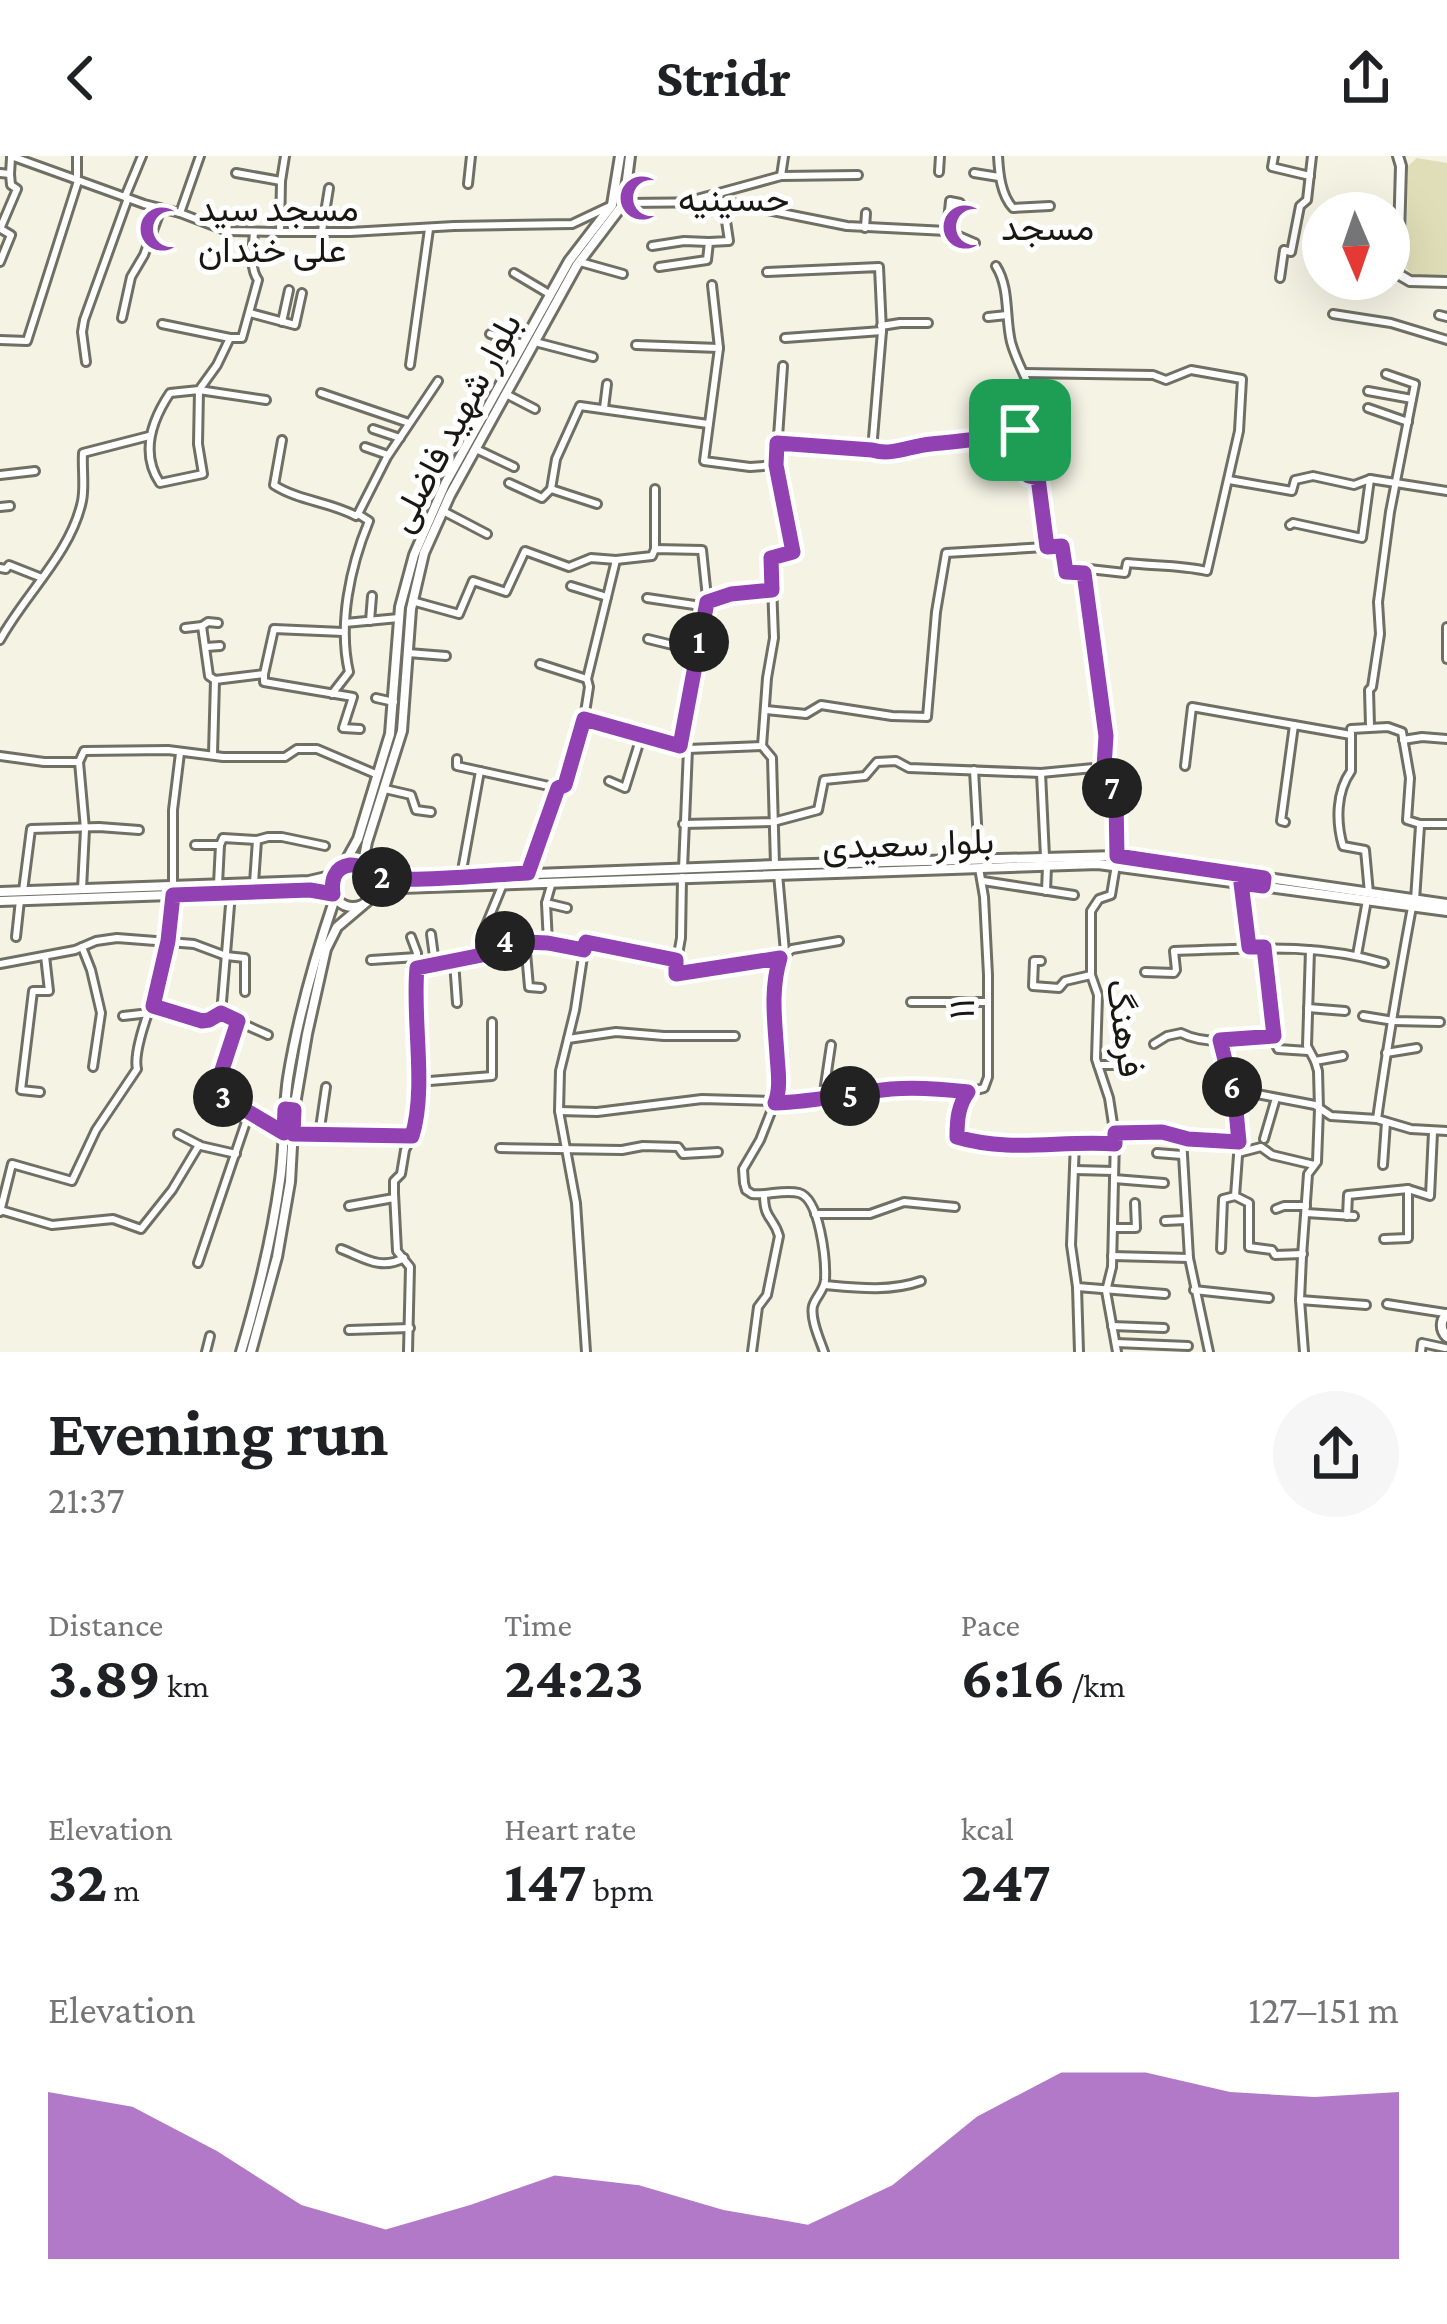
<!DOCTYPE html>
<meta charset="utf-8">
<style>
body{margin:0;font-family:"Crimson Pro",Vazirmatn,serif;background:#f6f6f6;color:#202124;height:100vh;display:flex;flex-direction:column;font-size:45px;white-space:nowrap}
*{box-sizing:border-box;margin:0}
p{font-size:39px;color:#757577}
.icon{flex:none;width:66px;height:66px;fill:none;stroke:currentColor;stroke-width:2;stroke-linecap:round;stroke-linejoin:round}
.map{position:relative;height:1196px;overflow:hidden}
.panel{display:flex;flex-direction:column;background:#fff;flex:1}
.panel>*{flex:none}
.needle{width:78px;rotate:178deg}
.buttons{position:absolute;left:1302px;top:36px;display:grid;gap:24px}
.buttons a{display:grid;place-items:center;width:108px;height:108px;border-radius:50%;background:#fff;box-shadow:0 12px 48px #0002;font-size:60px}
.pin{position:absolute;display:grid;place-items:center;width:102px;height:102px;color:#fff;margin:-51px;border-radius:24px;box-shadow:0 6px 18px #0006}
.km{position:absolute;width:60px;height:60px;margin:-30px;border-radius:50%;background:#222;color:#fff;font-size:33px;line-height:60px;text-align:center}
.round{display:grid;place-items:center;flex:none;width:126px;height:126px;border-radius:63px;background:#f6f6f6}
.headline{display:flex;align-items:center;justify-content:space-between;height:204px;padding:0 48px}
h1{font-size:66px;font-weight:700;line-height:90px}
.figures{display:grid;grid-template-columns:repeat(3,1fr);gap:18px;height:204px;padding:12px 48px}
.figures div{display:grid;align-content:center}
.figures b{font-size:60px;font-weight:700}
.figures small{font-size:33px;font-weight:400}
.figures p{font-size:33px}
.chart{height:336px;padding:24px 48px}
.chart p{display:flex;justify-content:space-between}
.chart svg{width:100%;height:216px;margin-top:12px;fill:#9141b2;opacity:.7}
header{display:flex;justify-content:space-between;align-items:center;height:156px;padding:0 48px;background:#fff;font-size:54px;font-weight:700}
.map>svg:first-child{display:block}
.green{fill:#e0deb8}
.lines{fill:none;stroke-linecap:round;stroke-linejoin:round}
.minor-casing{stroke:#706f63;stroke-width:12}
.secondary-casing{stroke:#706f63;stroke-width:14}
.minor{stroke:#fff;stroke-width:6}
.secondary{stroke:#fff;stroke-width:8}
.route-casing{stroke:#fff;stroke-width:24}
.route{stroke:#9141b2;stroke-width:15}
.labels{text-anchor:middle;stroke-width:10;stroke-linejoin:round;paint-order:stroke}
.poi-label{font-size:36px;fill:#181712;stroke:#fff;text-anchor:start}
.street-label{font-size:36px;fill:#181712;stroke:#fff}
</style>
<header><svg class="icon" aria-label="back" viewBox="0 0 24 24"><path d="M15 5l-7 7 7 7"/></svg>Stridr<svg class="icon" aria-label="share" viewBox="0 0 24 24"><path d="M12 15V3M7 8l5-5 5 5M5 13v7h14v-7"/></svg></header>
<div class="map">
<svg width="1447" height="1196" viewBox="0 0 1447 1196">
<rect width="100%" height="100%" fill="#f4f3e4"/>
<!-- green -->
<polygon class="green" points="1417,2 1447,7 1447,121 1413,119 1406,112 1408,10"/>
<g class="lines">
<!-- minor casing -->
<g class="minor-casing">
<g id="minor">
<polyline points="11,0 144,48 180,57 200,0"/>
<path d="M 998,0 C 999,18 1001,39 1013,52 L 1050,50"/>
<polyline points="1274,0 1272,11 1310,20"/>
<polyline points="939,16 940,0"/>
<polyline points="0,17 10,18 11,2"/>
<polyline points="236,17 281,25"/>
<polyline points="974,17 999,21"/>
<polyline points="77,20 77,0"/>
<polyline points="781,20 784,0"/>
<polyline points="468,28 471,0"/>
<polyline points="125,41 142,0"/>
<polyline points="697,43 781,20 858,19"/>
<polyline points="624,47 727,46 847,70 947,75 975,87"/>
<polyline points="180,57 227,75 280,76 281,25 285,0"/>
<polyline points="865,72 866,57"/>
<polyline points="0,73 17,33 11,29 10,18"/>
<polyline points="322,75 329,32"/>
<polyline points="947,75 950,45 960,47"/>
<path d="M 254,76 C 253,91 249,111 258,124 L 242,182 L 230,182 L 217,209 L 199,234 L 170,237 C 152,264 140,297 160,327 L 203,318 L 198,288 L 199,234 L 266,244"/>
<polyline points="280,76 350,76 454,70 572,68 608,51"/>
<polyline points="709,86 729,85 723,45"/>
<polyline points="652,90 684,85 709,86 707,104 659,111"/>
<polyline points="0,106 11,79 1,73"/>
<polyline points="580,106 623,118"/>
<polyline points="767,116 879,111 882,175 872,294"/>
<polyline points="514,117 551,139"/>
<polyline points="1280,122 1284,94 1291,96 1300,50 1307,44 1312,0"/>
<polyline points="712,129 719,192 704,305 750,311 776,309"/>
<polyline points="250,157 295,169 302,137"/>
<polyline points="1333,158 1391,167 1447,184"/>
<polyline points="1439,159 1447,161"/>
<polyline points="988,161 1007,159"/>
<polyline points="122,162 131,121 144,99 161,53"/>
<polyline points="282,166 289,134"/>
<polyline points="162,168 230,182"/>
<polyline points="881,170 900,167 928,167"/>
<polyline points="490,178 523,188"/>
<polyline points="785,182 882,175"/>
<polyline points="0,184 27,185 78,25"/>
<polyline points="535,186 593,201"/>
<polyline points="636,189 719,192"/>
<polyline points="86,206 82,176 84,164 128,42"/>
<polyline points="410,209 429,73"/>
<polyline points="1368,235 1412,243"/>
<polyline points="321,237 409,267"/>
<polyline points="506,238 535,253"/>
<polyline points="604,252 607,228"/>
<polyline points="1368,252 1408,266"/>
<polyline points="373,273 400,282"/>
<polyline points="1020,274 1029,320 1038,323 1047,391"/>
<path d="M 282,284 L 274,329 C 299,345 330,346 356,360 L 358,358"/>
<path d="M 777,287 L 872,294 L 886,298 L 918,290 L 956,288 L 1009,277 L 1036,269 C 1039,237 1019,216 1011,186 C 1005,161 1010,132 996,110"/>
<polyline points="365,291 388,299"/>
<polyline points="476,293 514,311"/>
<polyline points="0,319 35,315"/>
<polyline points="1229,324 1292,335 1295,324 1313,320 1354,329 1370,323 1447,335"/>
<polyline points="509,327 542,342 551,333 556,303 580,250 708,268"/>
<polyline points="551,333 597,348"/>
<polyline points="655,333 655,393"/>
<polyline points="0,351 10,350"/>
<polyline points="443,355 487,378"/>
<polyline points="1290,369 1293,367 1362,382 1370,323"/>
<polyline points="616,404 652,400 655,393 702,394 708,451 680,590"/>
<polyline points="0,412 6,413 9,409 42,422"/>
<polyline points="1084,417 1106,580 1104,611 1116,644 1117,700"/>
<polyline points="571,430 607,441"/>
<polyline points="647,442 708,451"/>
<polyline points="412,445 459,458 473,425 506,436 525,395 569,411 591,402 616,404 587,523 589,531 584,563"/>
<polyline points="707,446 731,438 772,434"/>
<polyline points="370,465 372,440"/>
<polyline points="345,467 399,462"/>
<polyline points="202,470 208,466 218,467"/>
<polyline points="1447,471 1447,503"/>
<polyline points="185,472 202,470 209,520 215,524 213,598"/>
<polyline points="648,483 697,495"/>
<path d="M 0,484 C 25,438 71,397 82,345 C 85,330 82,313 83,297 L 149,280"/>
<polyline points="206,491 220,490"/>
<polyline points="408,497 446,500"/>
<polyline points="540,508 587,523"/>
<polyline points="264,520 264,526 353,541 343,572 360,573"/>
<polyline points="215,524 264,518 274,473 343,476"/>
<path d="M 332,538 L 349,516 C 338,468 350,411 369,365 L 358,358 L 387,301 L 438,225"/>
<polyline points="376,542 394,546"/>
<path d="M 766,554 L 806,558 L 821,549 L 892,560 L 927,561 L 936,456 L 946,397 L 1062,390 L 1066,416 L 1084,417 L 1089,413 L 1125,417 L 1127,407 C 1154,410 1182,409 1207,415 L 1239,275 L 1242,223 L 1191,214 L 1166,224 L 1153,219 L 1024,217"/>
<polyline points="1370,570 1369,534 1372,531 1380,478 1378,446 1390,356 1415,228 1386,218"/>
<polyline points="1403,584 1422,581 1447,583"/>
<polyline points="0,600 44,606 79,606"/>
<polyline points="457,603 457,610 558,632"/>
<polyline points="1185,610 1192,551 1294,569"/>
<polyline points="974,614 979,703"/>
<polyline points="1041,617 1045,701"/>
<polyline points="609,625 625,632 641,581 688,593 762,590"/>
<polyline points="385,633 411,639 416,654 431,656"/>
<polyline points="1285,666 1281,665 1294,569 1351,579"/>
<polyline points="683,668 773,666 818,654 824,624 865,620 877,606 896,605 909,612 1041,617 1104,611"/>
<polyline points="1420,668 1447,668"/>
<polyline points="195,689 220,689 223,682 257,684 268,681 282,681 325,690"/>
<polyline points="775,709 772,602 762,590 767,522 774,482 771,402 793,396 776,309 783,210"/>
<polyline points="1116,709 1111,739 1099,743 1091,755 1091,819 1098,839 1096,903 1109,942 1115,981 1112,1111 1106,1135 1117,1196"/>
<path d="M 979,712 L 984,741 L 988,819 L 988,921 L 984,932 L 968,936 C 959,950 957,964 957,981 C 1012,997 1059,983 1115,989"/>
<polyline points="683,713 688,593"/>
<polyline points="528,717 558,632 565,629 584,563 641,581"/>
<polyline points="778,718 785,796"/>
<polyline points="461,720 480,615"/>
<polyline points="983,725 1074,739"/>
<polyline points="254,727 257,684"/>
<polyline points="1241,727 1249,791"/>
<polyline points="218,728 220,689"/>
<polyline points="173,729 173,654 180,597"/>
<polyline points="82,733 85,673 79,606 84,595 168,594 223,601 285,601 297,593 317,593 378,619"/>
<polyline points="23,735 31,673 99,671 139,674"/>
<polyline points="1046,735 1047,710"/>
<path d="M 1369,737 L 1365,694 L 1343,690 C 1336,666 1336,636 1351,615 L 1351,573 L 1388,571 L 1402,576 L 1410,622 L 1407,664 L 1420,668"/>
<polyline points="1415,744 1420,670"/>
<polyline points="546,747 567,752"/>
<polyline points="431,778 435,808"/>
<polyline points="16,781 20,744"/>
<polyline points="483,785 484,774 503,728"/>
<polyline points="525,785 529,831 541,832"/>
<polyline points="548,787 546,747 552,726"/>
<polyline points="82,791 91,814 101,857 93,911"/>
<polyline points="1264,791 1275,887 1278,893 1308,895"/>
<polyline points="584,794 575,854 560,915 559,955 576,1047 586,1196"/>
<polyline points="1357,799 1367,744"/>
<path d="M 780,803 L 773,837 L 778,938 L 760,984 L 743,1013 L 744,1027 L 746,1034 L 752,1038 C 767,1040 784,1033 799,1037 C 820,1043 826,1104 825,1124 C 824,1135 816,1140 813,1150 C 810,1163 820,1184 824,1196"/>
<polyline points="371,804 417,801"/>
<polyline points="677,804 681,782 682,721"/>
<polyline points="454,805 457,847"/>
<polyline points="1041,805 1034,805 1033,830 1059,832 1065,825 1091,819"/>
<polyline points="0,808 75,794 96,785 117,782 194,788 226,800 245,802 245,836"/>
<polyline points="417,812 482,799 483,785 548,787 584,794 586,786 677,804 676,818 780,803 792,793 839,785"/>
<path d="M 1145,816 L 1174,817 L 1176,814 L 1174,795 C 1245,793 1314,786 1384,807"/>
<polyline points="911,846 987,846"/>
<polyline points="153,850 202,865 221,858"/>
<polyline points="1308,852 1345,855"/>
<polyline points="221,858 231,737"/>
<polyline points="221,858 268,879"/>
<polyline points="123,860 150,857"/>
<polyline points="1363,860 1394,865 1440,866"/>
<polyline points="238,865 221,917 220,939 284,977"/>
<polyline points="568,883 616,876 664,880 735,880"/>
<polyline points="1220,884 1236,945 1239,986 1235,1040 1249,1047 1249,1091 1272,1094 1275,1099 1303,1098"/>
<path d="M 1154,888 L 1167,880 L 1181,877 C 1206,890 1246,885 1273,880"/>
<polyline points="1386,897 1417,892"/>
<polyline points="1315,905 1343,900"/>
<polyline points="1098,909 1121,909"/>
<polyline points="417,926 492,920 492,866"/>
<polyline points="40,936 21,934 33,835 49,835 45,800"/>
<polyline points="823,943 831,889"/>
<polyline points="1236,945 1257,938 1315,949 1331,960 1377,963 1411,973 1447,975"/>
<polyline points="559,955 597,956 702,943 802,946 894,933 967,936"/>
<path d="M 1377,963 C 1387,892 1399,821 1412,751"/>
<polyline points="1115,977 1146,974 1188,983 1239,986"/>
<polyline points="178,978 201,990 236,998"/>
<polyline points="293,978 412,980"/>
<polyline points="319,979 326,931"/>
<polyline points="1182,982 1189,1102 1209,1196"/>
<polyline points="1264,983 1276,942"/>
<polyline points="1075,986 1071,1089 1077,1131 1165,1138"/>
<polyline points="500,992 622,994 643,990 678,991 683,998 718,996"/>
<polyline points="1157,997 1182,999"/>
<polyline points="1238,997 1261,991 1272,999 1314,1009"/>
<polyline points="1383,1009 1386,966"/>
<polyline points="1075,1014 1114,1015"/>
<polyline points="1114,1023 1164,1027"/>
<polyline points="349,1050 394,1042"/>
<polyline points="1276,1053 1284,1050 1306,1050"/>
<polyline points="0,1054 52,1069 113,1063 141,1073 172,1034 199,989"/>
<path d="M 0,1056 L 12,1008 L 72,1025 L 96,974 L 137,913 C 132,892 156,838 162,814 C 169,789 171,764 174,739"/>
<polyline points="1306,1057 1354,1060"/>
<polyline points="815,1058 870,1058 904,1046 955,1051"/>
<polyline points="1347,1060 1348,1039 1408,1033 1430,1040 1433,976"/>
<polyline points="1165,1065 1186,1064"/>
<polyline points="1113,1072 1136,1072 1135,1047"/>
<polyline points="1384,1083 1408,1082 1408,1033"/>
<path d="M 341,1093 C 363,1101 380,1115 404,1102"/>
<polyline points="1221,1093 1223,1043 1235,1040"/>
<polyline points="1112,1100 1189,1102"/>
<polyline points="198,1107 249,957"/>
<path d="M 825,1129 C 857,1132 890,1136 921,1125"/>
<polyline points="1077,1131 1079,1196"/>
<polyline points="1194,1134 1269,1142"/>
<polyline points="1300,1144 1366,1149"/>
<polyline points="1387,1148 1445,1157"/>
<polyline points="1112,1170 1164,1172"/>
<polyline points="349,1174 410,1172"/>
<polyline points="1116,1187 1188,1190"/>
<polyline points="206,1196 210,1180"/>
<polyline points="408,1196 410,1111 397,1095 394,1037 394,1025 401,1018 405,994 414,976 416,964 417,812 417,797 411,781"/>
<path d="M 752,1196 L 758,1151 L 767,1139 L 779,1080 C 774,1061 764,1064 764,1039"/>
<polyline points="1304,1196 1300,1144 1302,1100 1308,1018 1317,1006 1319,953 1318,915 1315,905 1307,890 1310,794"/>
<polyline points="1421,1196 1422,1187 1445,1192"/>
</g>
</g>
<!-- secondary casing -->
<g class="secondary-casing">
<g id="secondary">
<polyline points="1398,0 1401,10 1398,118 1410,125 1447,126"/>
<circle cx="353" cy="730" r="21"/>
<polyline points="362,711 367,686 402,575 411,453 424,397 450,339 577,109 624,47 630,0"/>
<polyline points="342,712 358,683 390,578 400,451 414,399 445,328 569,105 612,49 620,0"/>
<polyline points="370,718 399,723 775,709 1117,700 1447,748"/>
<polyline points="0,736 309,725 335,719"/>
<polyline points="370,742 400,732 1098,708 1447,755"/>
<polyline points="0,745 309,734 333,738"/>
<path d="M 1447,1158 C 1440,1164 1440,1174 1447,1181"/>
<path d="M 241,1196 C 258,1139 272,1082 280,1024 C 285,990 283,956 288,922 C 298,860 315,801 335,742"/>
<polyline points="251,1196 277,1101 290,1026 294,954 307,878 326,793 337,771 363,749"/>
</g>
</g>
<!-- minor -->
<use href="#minor" class="minor"/>
<!-- secondary -->
<use href="#secondary" class="secondary"/>
</g>
<g class="lines">
<!-- route casing -->
<g class="route-casing">
<path id="route" d="M 1020,274 L 1029,320 L 1038,322 L 1047,391 L 1062,390 L 1066,416 L 1084,417 L 1106,580 L 1104,611 L 1116,644 L 1117,700 L 1264,722 L 1263,730 L 1241,727 L 1249,791 L 1264,791 L 1274,880 L 1220,884 L 1235,944 L 1239,986 L 1188,983 L 1162,976 L 1115,977 L 1115,988 C 1061,984 1010,997 957,981 C 957,964 958,950 968,936 C 943,933 916,931 891,933 C 852,937 814,946 775,947 C 781,932 778,915 777,899 C 775,866 770,835 780,802 L 676,818 L 676,804 L 586,786 L 584,794 L 548,787 L 483,784 L 482,799 L 417,812 C 412,863 427,932 412,980 L 293,978 L 294,954 L 285,953 L 284,977 L 220,939 L 221,917 L 238,865 L 221,857 L 209,864 L 202,865 L 153,850 L 168,785 L 173,739 L 310,734 L 333,738 C 331,725 334,711 350,709 C 362,708 378,722 394,723 C 438,725 484,719 528,717 L 558,632 L 565,629 L 584,563 L 680,590 L 707,446 L 731,438 L 772,434 L 771,402 L 793,396 L 776,309 L 777,287 L 872,294 C 893,300 909,290 931,288 C 961,285 990,283 1020,274 Z"/>
</g>
<!-- route -->
<use href="#route" class="route"/>
</g>
<!-- icons -->
<defs>
<g id="mosque-bare" transform="scale(3.6)"><path d="M3.5-4.9A6 6 0 1 0 3.5 4.9A5 5 0 1 1 3.5-4.9Z" fill="#9141b2" stroke="#fff" stroke-width="2.5" paint-order="stroke"/></g>
</defs>
<g fill-rule="evenodd">
<use href="#mosque-bare" x="642" y="42"/>
<use href="#mosque-bare" x="965" y="71"/>
<use href="#mosque-bare" x="162" y="73"/>
</g>
<g class="labels">
<!-- poi labels -->
<g class="poi-label">
<text x="678" y="55">حسینیه</text>
<text x="198" y="65">مسجد سید<tspan x="198" dy="41">علی خندان</tspan></text>
<text x="1001" y="84">مسجد</text>
</g>
<!-- street labels -->
<g class="street-label">
<text transform="translate(454 266) rotate(-62)" y="13">بلوار شهید فاضلی</text>
<text transform="translate(908 687) rotate(-2)" y="13">بلوار سعیدی</text>
<text transform="translate(961 853) rotate(-89)" y="13">۱۱</text>
<text transform="translate(1126 872) rotate(82)" y="13">فرهنگ</text>
</g>
</g>
</svg>
<div class="buttons">
<a><svg class="needle" viewBox="-14 -14 28 28"><path d="M0-13l5 13h-10z" fill="#e53935"/><path d="M0 13l5-13h-10z" fill="#757577"/></svg></a>
</div>
<div class="pin" style="left:1020px;top:274px;background:#1e9e55"><svg class="icon" aria-label="arrive" viewBox="0 0 24 24"><path d="M6 21V4h12l-3 4 3 4H6"/></svg></div>
<b class="km" style="left:699px;top:486px">1</b>
<b class="km" style="left:382px;top:721px">2</b>
<b class="km" style="left:223px;top:941px">3</b>
<b class="km" style="left:505px;top:785px">4</b>
<b class="km" style="left:850px;top:940px">5</b>
<b class="km" style="left:1232px;top:931px">6</b>
<b class="km" style="left:1112px;top:632px">7</b>
</div>
<section class="panel">
<div class="headline"><div><h1>Evening run</h1><p>21:37</p></div><a class="round"><svg class="icon" aria-label="share" viewBox="0 0 24 24"><path d="M12 15V3M7 8l5-5 5 5M5 13v7h14v-7"/></svg></a></div>
<div class="figures">
<div><p>Distance</p><b>3.89<small> km</small></b></div>
<div><p>Time</p><b>24:23</b></div>
<div><p>Pace</p><b>6:16<small> /km</small></b></div>
</div>
<div class="figures">
<div><p>Elevation</p><b>32<small> m</small></b></div>
<div><p>Heart rate</p><b>147<small> bpm</small></b></div>
<div><p>kcal</p><b>247</b></div>
</div>
<div class="chart"><p><span>Elevation</span>127–151 m</p>
<svg viewBox="0 0 160 44" preserveAspectRatio="none"><path d="M0 44V10L10 13L20 22L30 33L40 38L50 33L60 27L70 29L80 34L90 37L100 29L110 15L120 6L130 6L140 10L150 11L160 10V44z"/></svg>
</div>
</section>
